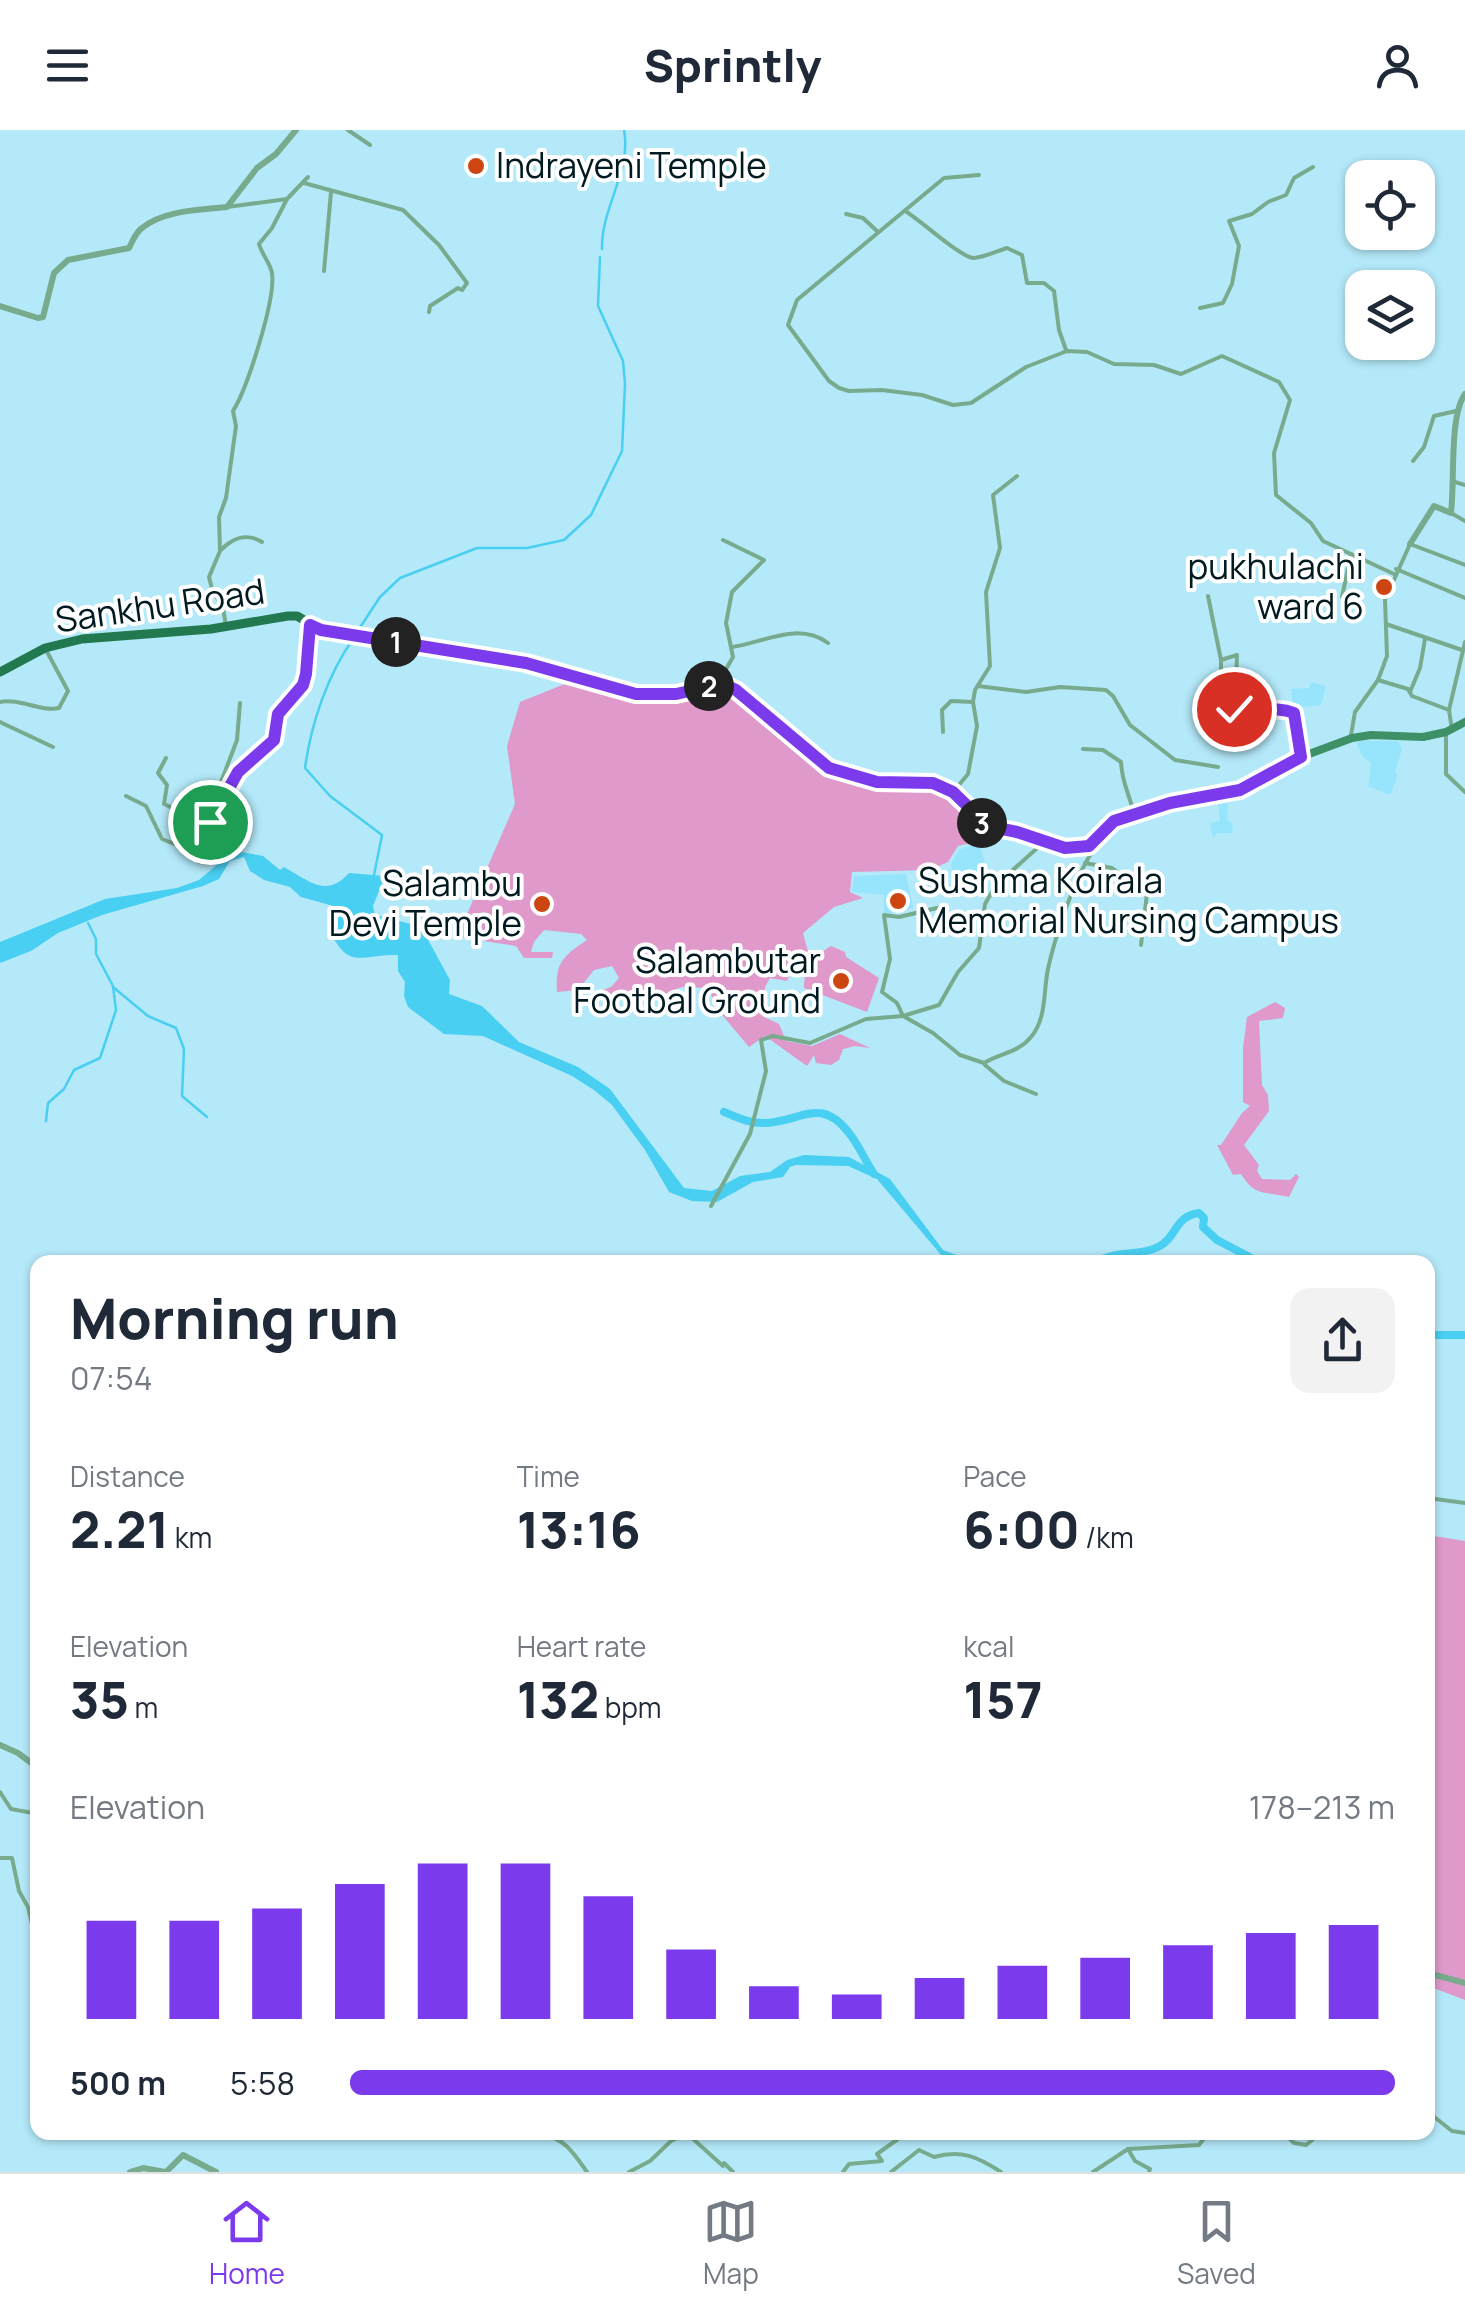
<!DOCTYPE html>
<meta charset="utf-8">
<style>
body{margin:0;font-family:Manrope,sans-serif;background:#f2f2f3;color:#1f2937;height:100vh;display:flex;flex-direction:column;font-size:38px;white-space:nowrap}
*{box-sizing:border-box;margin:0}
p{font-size:32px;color:#747a83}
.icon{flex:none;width:55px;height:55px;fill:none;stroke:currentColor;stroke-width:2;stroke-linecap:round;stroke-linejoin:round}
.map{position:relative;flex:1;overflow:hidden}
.details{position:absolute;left:30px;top:1125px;width:1405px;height:885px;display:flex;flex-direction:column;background:#fff;border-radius:20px;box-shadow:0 2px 8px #0004}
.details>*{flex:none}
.buttons{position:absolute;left:1345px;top:30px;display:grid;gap:20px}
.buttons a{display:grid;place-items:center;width:90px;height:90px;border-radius:20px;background:#fff;box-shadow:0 2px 8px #0004;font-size:50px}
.pin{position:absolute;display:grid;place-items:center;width:85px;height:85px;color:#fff;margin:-42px;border:5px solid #fff;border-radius:50%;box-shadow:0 2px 10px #0007}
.km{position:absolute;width:50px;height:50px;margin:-25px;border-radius:50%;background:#222;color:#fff;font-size:28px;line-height:50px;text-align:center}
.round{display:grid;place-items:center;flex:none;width:105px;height:105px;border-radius:20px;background:#f2f2f3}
.overview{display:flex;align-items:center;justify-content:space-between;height:170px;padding:0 40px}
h1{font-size:55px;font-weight:800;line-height:75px}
.metrics{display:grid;grid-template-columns:repeat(3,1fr);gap:15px;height:170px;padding:10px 40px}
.metrics div{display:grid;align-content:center}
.metrics b{font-size:50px;font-weight:800}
.metrics small{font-size:28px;font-weight:400}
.metrics p{font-size:28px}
.chart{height:280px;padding:20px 40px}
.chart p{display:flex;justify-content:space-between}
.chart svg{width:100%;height:180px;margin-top:10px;stroke:#7c3aed;stroke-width:6}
ul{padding:0 40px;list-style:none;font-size:32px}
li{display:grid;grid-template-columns:160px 120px 1fr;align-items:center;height:75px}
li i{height:25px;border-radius:12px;background:#7c3aed}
header{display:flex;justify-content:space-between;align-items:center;height:130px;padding:0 40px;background:#fff;font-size:45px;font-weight:800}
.tab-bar{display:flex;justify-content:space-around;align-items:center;height:140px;border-top:2px solid #e0e1e3;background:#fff;font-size:28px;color:#747a83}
.tab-bar a{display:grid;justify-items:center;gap:5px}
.tab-bar .current{color:#7c3aed}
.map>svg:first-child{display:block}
.built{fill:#96e5fc}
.green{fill:#df99ca}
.water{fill:#49cff1}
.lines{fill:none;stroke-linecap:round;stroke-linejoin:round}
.stream{stroke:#49cff1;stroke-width:2.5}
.river{stroke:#49cff1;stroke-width:8}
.minor{stroke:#78ab8d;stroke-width:4}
.tertiary{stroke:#78ab8d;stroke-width:6}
.secondary{stroke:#3e9066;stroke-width:8}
.primary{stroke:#227950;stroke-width:9}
.route-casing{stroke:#fff;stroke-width:20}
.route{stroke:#7c3aed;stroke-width:12}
.poi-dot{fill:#cd4611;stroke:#fff;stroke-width:4}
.labels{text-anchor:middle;stroke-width:8;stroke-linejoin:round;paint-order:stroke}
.poi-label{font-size:35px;fill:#001a21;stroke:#fff;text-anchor:end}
.street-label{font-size:35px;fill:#001a21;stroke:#fff}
</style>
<header><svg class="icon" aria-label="menu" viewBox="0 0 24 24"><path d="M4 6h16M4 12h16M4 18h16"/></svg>Sprintly<svg class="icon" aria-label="person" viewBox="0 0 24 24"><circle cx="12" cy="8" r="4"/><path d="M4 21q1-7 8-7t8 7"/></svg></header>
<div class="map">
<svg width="1465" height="2042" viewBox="0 0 1465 2042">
<rect width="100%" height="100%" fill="#b4e9f9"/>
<!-- built -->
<g class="built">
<polygon points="1311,552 1326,556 1321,575 1293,578 1291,559 1309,558"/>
<polygon points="1359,611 1398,611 1402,619 1395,642 1398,645 1390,665 1368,656 1371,634 1362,625 1357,615"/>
<polygon points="1218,668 1228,668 1227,689 1233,694 1232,703 1217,703 1213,708 1210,694 1220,690"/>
<polygon points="979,713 988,743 975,756 957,758 951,734 959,720"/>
<polygon points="906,744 913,777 907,780 884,785 884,765 852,762 854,746"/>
</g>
<!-- green -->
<g class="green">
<path d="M 572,551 L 631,572 L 663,571 L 726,560 L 802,627 L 834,647 L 883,658 L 926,659 L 940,664 L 979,700 L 983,710 L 958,716 L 948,732 L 930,740 L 852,742 L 850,762 L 863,768 L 834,777 L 803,803 L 810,829 L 803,842 L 791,843 L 787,851 L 770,848 L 765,857 L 764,887 L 779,894 L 786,911 L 812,916 L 840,904 L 870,918 L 855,916 L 843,919 L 839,930 L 831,935 L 816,933 L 814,925 L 807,936 L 765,906 L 749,917 L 718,880 L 708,858 L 682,857 L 655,868 L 630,865 L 606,869 L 597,862 L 611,857 L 619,848 L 612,836 L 594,840 L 578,860 L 557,862 C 555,833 563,826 587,810 L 581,804 L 544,800 L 534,812 L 531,822 L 553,822 L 552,828 L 524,828 L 516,816 L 457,807 L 515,674 L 507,616 L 520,572 Z"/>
<path d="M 831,816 L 845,822 L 846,827 L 879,848 L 867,882 L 804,858 C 803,841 816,824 831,816 Z"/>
<path d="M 1275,872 L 1285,878 L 1283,888 L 1259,891 L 1262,955 L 1268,965 L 1269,981 L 1244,1015 L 1259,1035 L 1257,1041 L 1262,1049 L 1290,1050 L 1296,1044 L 1299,1047 L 1289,1067 C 1265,1061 1255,1067 1241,1044 L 1233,1045 L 1217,1015 L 1221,1015 L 1242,983 L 1250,976 L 1243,972 L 1243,918 L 1247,887 Z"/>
<polygon points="1428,1405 1465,1411 1465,1870 1428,1856"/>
</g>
<!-- water -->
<path class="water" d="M 242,722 L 263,726 L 280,740 L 284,737 C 308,750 326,769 349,743 L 385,746 L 373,776 L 375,785 L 415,795 L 426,806 L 450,850 L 449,864 L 482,876 L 519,912 L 578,937 L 610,959 L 684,1058 L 712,1061 L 740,1046 L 770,1042 L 787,1030 L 804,1025 L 849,1027 L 890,1049 L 943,1120 L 976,1132 L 947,1132 L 877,1049 L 848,1036 L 796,1035 L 790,1037 L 783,1047 L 753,1052 L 717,1072 L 692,1071 L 669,1062 L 645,1020 L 612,975 L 594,960 L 572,946 L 483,906 L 444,904 L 408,877 L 404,866 L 405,852 L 398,841 L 398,825 C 358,824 350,842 328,798 L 339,787 L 337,777 L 301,767 L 290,757 L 264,750 L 250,741 L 244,727 L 230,731 L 219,749 L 203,756 L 102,785 L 58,803 L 31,821 L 0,833 L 0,812 L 105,769 L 177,758 L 199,750 L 227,726 Z"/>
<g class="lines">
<!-- stream -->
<g class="stream">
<path d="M 602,119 C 601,77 632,41 624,0"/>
<polyline points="357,502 380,467 400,448 477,418 527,418 564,410 591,385 622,321 625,254 623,231 598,176 600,127"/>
<path d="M 353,509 C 327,546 311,594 305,638 L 330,666 L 382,705 L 374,745"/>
<polyline points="113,857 148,886 176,898 184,919 182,966 207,987"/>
<polyline points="46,991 48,973 64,959 74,940 100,928 116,880 113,856 96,824 96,809 88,793"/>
</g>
<!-- river -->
<g class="river">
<path d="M 724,982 C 737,987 748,993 762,993 C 799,994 819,964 849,1003 C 859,1015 865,1031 874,1044"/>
<path d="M 1097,1132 C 1114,1120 1139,1127 1158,1117 C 1177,1108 1174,1086 1199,1083 L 1204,1088 L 1203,1097 L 1217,1110 L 1259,1132"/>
<polyline points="1428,1205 1465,1205"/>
</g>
<!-- minor -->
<g class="minor">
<polyline points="348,0 370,15"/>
<polyline points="979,45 944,48 797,170 788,195 829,251 839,258 849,261 882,260 922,265 953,275 971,273 1026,237 1067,221 1087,222 1114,234 1154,235 1181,244 1222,226 1279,252 1290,270 1274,323 1276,365 1311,393 1323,411 1394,444"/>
<polyline points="304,53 403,80 439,115 467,153 462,160 458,158 430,176 429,182"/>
<polyline points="227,77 287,69"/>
<path d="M 905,81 C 922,91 961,128 974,128 C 985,127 997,121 1007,118 L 1022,125 L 1027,153 L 1044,153 L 1054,161 L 1059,200 L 1066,220"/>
<polyline points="846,84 863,88 878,102"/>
<polyline points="324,141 331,62"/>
<polyline points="1200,178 1223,173 1232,154 1239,116 1229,91 1252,84 1268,72 1286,65 1294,48 1313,37"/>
<polyline points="1413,331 1424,317 1434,286 1456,281"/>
<polyline points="1455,352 1465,355"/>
<polyline points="1451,383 1465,391"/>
<polyline points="723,410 764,430 732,462 726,493 733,527 726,539 725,555"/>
<path d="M 220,421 C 231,409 246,402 262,412"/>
<polyline points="1396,439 1465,468"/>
<polyline points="1208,466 1221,530"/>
<polyline points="1342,467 1351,424"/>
<polyline points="1386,494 1462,520"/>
<path d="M 226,496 L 223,478 L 212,459 L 209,447 L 220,421 L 219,387 L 226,368 L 236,296 L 233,281 C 247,259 276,169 272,143 C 270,132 262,125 259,114 L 272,98 L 287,69 L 308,47"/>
<path d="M 732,517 C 763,513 798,491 828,513"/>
<polyline points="1378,550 1408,559 1412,566 1449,580"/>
<polyline points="978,556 1026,562 1060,557 1106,560 1113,566 1130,595 1175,630 1218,637"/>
<polyline points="1410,562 1420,538 1425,509"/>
<path d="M 0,572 C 20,568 40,582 59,578 L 68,561 L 45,518"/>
<polyline points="1201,572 1213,546 1221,542 1221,530 1237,525 1234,606"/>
<path d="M 1222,578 C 1231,579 1240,582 1248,582 C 1266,583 1280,573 1297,586 L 1301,627"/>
<polyline points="0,592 53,617"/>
<polyline points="1452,600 1449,580 1465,512"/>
<polyline points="943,602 942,580 951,571 973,572"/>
<polyline points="1446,602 1446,644 1465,662"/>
<polyline points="1351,605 1355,582 1378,550 1387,526 1385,470 1410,414 1465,435"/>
<path d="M 1083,619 L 1103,620 L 1121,632 C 1122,655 1130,664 1134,685"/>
<polyline points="166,628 158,643 167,655 164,674 179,681 203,708"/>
<polyline points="953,662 968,644 977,596 973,572 975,560 990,536 986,462 1000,418 993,365 1017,346"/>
<polyline points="126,666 146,676 162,709 187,719 199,732 209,733 211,725 203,708 205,694 237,610 240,573"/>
<path d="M 208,714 C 210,691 214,689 224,670 C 243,637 244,634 275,609 L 278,584 L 303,555 L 307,544 L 311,495"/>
<polyline points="1085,733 1112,738 1133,754 1148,755 1141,815"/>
<path d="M 941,777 L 899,787 L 884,785 L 890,829 L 882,862 L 897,873 L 903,886 L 933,903 L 960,925 L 984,933 C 1000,923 1018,923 1031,907 C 1047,888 1043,862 1048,839 C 1055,806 1074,750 1092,722 L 1089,716"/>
<polyline points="985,935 1004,951 1036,964"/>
<polyline points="711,1076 750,1004 766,941 761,910 773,906 810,913 866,889 903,886 939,875 958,842 979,818 985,774 996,755 1044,712"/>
<polyline points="1428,1368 1465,1373"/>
<polyline points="0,1662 11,1679 38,1684"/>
<polyline points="0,1728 12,1728 19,1761 28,1777 38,1819"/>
<polyline points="1428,1982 1452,2001 1465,2003"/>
<path d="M 540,2002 C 566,2011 571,2019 587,2042"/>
<polyline points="1283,2002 1294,2013 1306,2015 1322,2002"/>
<polyline points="1128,2019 1199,2015 1209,2002"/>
<polyline points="724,2033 733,2042"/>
<polyline points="629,2042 650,2031 671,2011 681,2006 692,2008 723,2036"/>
<polyline points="843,2042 849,2034 882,2031 877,2024 898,2009 900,2002"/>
<path d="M 891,2042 L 919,2020 L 934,2027 C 961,2019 978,2027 1001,2042"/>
<polyline points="1093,2042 1128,2019 1135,2031 1150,2039 1149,2042"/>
</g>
<!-- tertiary -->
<g class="tertiary">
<path d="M 0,176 L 38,188 L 43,187 L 54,143 L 68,130 L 129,118 C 133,111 135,103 142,98 C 164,80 200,80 227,77 L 257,38 L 276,24 L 296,0"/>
<path d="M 1410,414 L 1434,376 L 1451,383 C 1455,351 1449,286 1465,264"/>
<polyline points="0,1615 18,1623 38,1638"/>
<polyline points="1428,1843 1465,1853"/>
<polyline points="130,2042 143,2038 165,2042"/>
<polyline points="166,2042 183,2025 216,2042"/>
</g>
<!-- secondary -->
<polyline class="secondary" points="622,562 653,566 725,555 736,560 829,638 877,653 933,653 953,662 988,697 1074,718 1095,712 1114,691 1170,673 1240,660 1301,627 1352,608 1371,605 1423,607 1446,602 1465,592"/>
<!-- primary -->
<polyline class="primary" points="0,542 45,518 82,509 211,499 288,486 297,486 321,500 526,533 622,562"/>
</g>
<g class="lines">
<!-- route casing -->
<g class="route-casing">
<path id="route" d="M 210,692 L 238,642 L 274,610 L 278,584 L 303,555 L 306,544 L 310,495 L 321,500 L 526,533 L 636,564 L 676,564 L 712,556 L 725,555 L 736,560 L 829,638 L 877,652 L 933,653 L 953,662 L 988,696 L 1017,702 L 1065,718 L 1089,716 L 1114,691 L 1170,673 L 1240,660 L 1301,627 L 1294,583 C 1274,575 1254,584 1234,579"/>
</g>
<!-- route -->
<use href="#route" class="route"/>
</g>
<!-- markers -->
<g class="poi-dot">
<circle cx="476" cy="36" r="10"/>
<circle cx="1384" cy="457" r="10"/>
<circle cx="898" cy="771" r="10"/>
<circle cx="542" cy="774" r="10"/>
<circle cx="841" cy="851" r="10"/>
</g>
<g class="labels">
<!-- poi labels -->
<g class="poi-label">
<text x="496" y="48" text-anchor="start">Indrayeni Temple</text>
<text x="1364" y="449">pukhulachi<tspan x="1364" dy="40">ward 6</tspan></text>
<text x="918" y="763" text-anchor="start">Sushma Koirala<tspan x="918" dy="40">Memorial Nursing Campus</tspan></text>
<text x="522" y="766">Salambu<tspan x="522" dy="40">Devi Temple</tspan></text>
<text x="821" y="843">Salambutar<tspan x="821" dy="40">Footbal Ground</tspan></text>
</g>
<!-- street labels -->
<g class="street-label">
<text transform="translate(160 476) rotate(-8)" y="12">Sankhu Road</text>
</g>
</g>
</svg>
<div class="buttons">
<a><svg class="icon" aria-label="locate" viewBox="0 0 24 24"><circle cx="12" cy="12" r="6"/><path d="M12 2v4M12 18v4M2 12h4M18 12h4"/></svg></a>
<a><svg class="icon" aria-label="layers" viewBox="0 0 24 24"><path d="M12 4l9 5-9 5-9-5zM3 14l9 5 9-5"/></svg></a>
</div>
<div class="pin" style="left:210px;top:692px;background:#1e9e55"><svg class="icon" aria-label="arrive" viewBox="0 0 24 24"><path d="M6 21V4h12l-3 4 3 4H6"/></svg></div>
<div class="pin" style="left:1234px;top:579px;background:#d93025"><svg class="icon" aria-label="check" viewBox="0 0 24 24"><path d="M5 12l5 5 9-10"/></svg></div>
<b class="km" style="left:396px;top:512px">1</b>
<b class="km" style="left:709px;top:556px">2</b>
<b class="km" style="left:982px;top:693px">3</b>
<section class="details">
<div class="overview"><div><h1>Morning run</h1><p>07:54</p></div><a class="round"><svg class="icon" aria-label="share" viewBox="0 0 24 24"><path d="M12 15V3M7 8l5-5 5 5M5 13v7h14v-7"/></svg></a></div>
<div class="metrics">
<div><p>Distance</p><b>2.21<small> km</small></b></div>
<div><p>Time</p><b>13:16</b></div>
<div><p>Pace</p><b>6:00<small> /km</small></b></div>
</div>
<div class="metrics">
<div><p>Elevation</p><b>35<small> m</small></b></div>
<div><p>Heart rate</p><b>132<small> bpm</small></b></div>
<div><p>kcal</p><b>157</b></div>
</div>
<div class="chart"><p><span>Elevation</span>178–213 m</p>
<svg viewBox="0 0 160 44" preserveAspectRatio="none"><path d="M5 44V20M15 44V20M25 44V17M35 44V11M45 44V6M55 44V6M65 44V14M75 44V27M85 44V36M95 44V38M105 44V34M115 44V31M125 44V29M135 44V26M145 44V23M155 44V21"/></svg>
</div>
<ul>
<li><b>500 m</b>5:58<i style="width:100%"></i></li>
</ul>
</section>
</div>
<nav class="tab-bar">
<a class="current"><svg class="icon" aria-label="home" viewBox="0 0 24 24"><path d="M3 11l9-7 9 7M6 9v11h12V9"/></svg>Home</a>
<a><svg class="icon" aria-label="map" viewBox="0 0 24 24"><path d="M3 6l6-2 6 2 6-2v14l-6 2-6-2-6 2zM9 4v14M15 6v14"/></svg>Map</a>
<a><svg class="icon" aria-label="saved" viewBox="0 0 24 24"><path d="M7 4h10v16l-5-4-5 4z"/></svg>Saved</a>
</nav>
